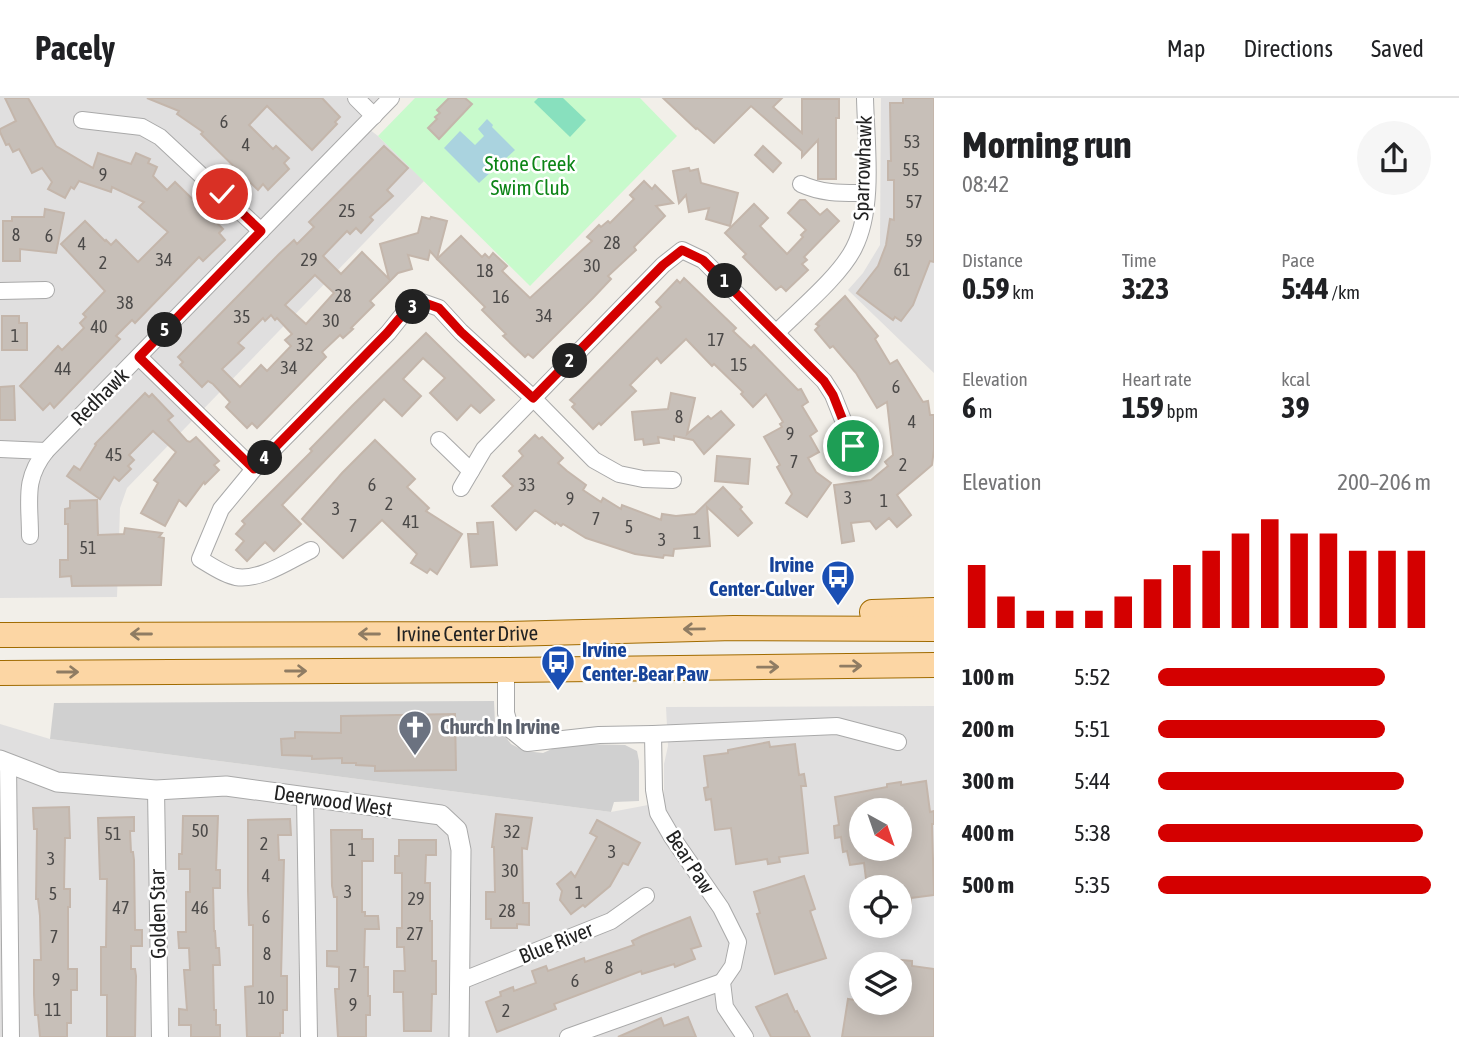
<!DOCTYPE html>
<meta charset="utf-8">
<style>
body{margin:0;font-family:"Asap Condensed",sans-serif;background:#f6f6f6;color:#202124;height:100vh;display:flex;flex-direction:column;font-size:26px;white-space:nowrap}
*{box-sizing:border-box;margin:0}
p{font-size:23px;color:#757577}
.icon{flex:none;width:38px;height:38px;fill:none;stroke:currentColor;stroke-width:2;stroke-linecap:round;stroke-linejoin:round}
.map{position:relative;flex:1;overflow:hidden}
.sheet{display:flex;flex-direction:column;background:#fff;width:525px}
.sheet>*{flex:none}
.needle{width:46px;rotate:140deg}
.buttons{position:absolute;left:849px;top:700px;display:grid;gap:14px}
.buttons a{display:grid;place-items:center;width:63px;height:63px;border-radius:50%;background:#fff;box-shadow:0 4px 18px #0003;font-size:35px}
.pin{position:absolute;display:grid;place-items:center;width:60px;height:60px;color:#fff;margin:-30px;border:4px solid #fff;border-radius:50%;box-shadow:0 2px 7px #0007}
.km{position:absolute;width:35px;height:35px;margin:-18px;border-radius:50%;background:#222;color:#fff;font-size:19px;line-height:35px;text-align:center}
.round{display:grid;place-items:center;flex:none;width:74px;height:74px;border-radius:37px;background:#f6f6f6}
.head{display:flex;align-items:center;justify-content:space-between;height:119px;padding:0 28px}
h1{font-size:38px;font-weight:700;line-height:52px}
.stats{display:grid;grid-template-columns:repeat(3,1fr);gap:10px;height:119px;padding:7px 28px}
.stats div{display:grid;align-content:center}
.stats b{font-size:30px;font-weight:700}
.stats small{font-size:19px;font-weight:400}
.stats p{font-size:19px}
.chart{height:196px;padding:14px 28px}
.chart p{display:flex;justify-content:space-between}
.chart svg{width:100%;height:126px;margin-top:7px;stroke:#d40000;stroke-width:6}
ul{padding:0 28px;list-style:none;font-size:23px}
li{display:grid;grid-template-columns:112px 84px 1fr;align-items:center;height:52px}
li i{height:18px;border-radius:9px;background:#d40000}
header{display:flex;align-items:center;gap:42px;box-sizing:border-box;height:98px;padding:0 35px;background:#fff;border-bottom:2px solid #e0e0e0}
header strong{font-size:33px}
nav{display:flex;gap:38px;margin-inline-start:auto;font-size:24px}
main{display:flex;flex:1;min-height:0}
.map>svg:first-child{display:block}
.residential{fill:#e0dfdf;fill-rule:evenodd}
.religious{fill:#d0d0d0}
.park{fill:#c8facc}
.pitch{fill:#88e0be}
.water{fill:#aad3df}
.building{fill:#c7bfb8;stroke:#c4b6ab;stroke-width:2;fill-rule:evenodd}
.lines{fill:none;stroke-linecap:round;stroke-linejoin:round}
.minor-casing{stroke:#a9a9a9;stroke-width:18}
.tertiary-casing{stroke:#a9a9a9;stroke-width:21}
.primary-casing{stroke:#a06b00;stroke-width:26}
.minor{stroke:#fff;stroke-width:16}
.tertiary{stroke:#fff;stroke-width:19}
.primary{stroke:#fcd6a4;stroke-width:24}
.oneway{stroke:#8f7c63}
.route-casing{stroke:#fff;stroke-width:14}
.route{stroke:#d40000;stroke-width:9}
.labels{text-anchor:middle;stroke-width:5;stroke-linejoin:round;paint-order:stroke}
.number-label{font-size:18px;fill:#4b4948}
.park-label{font-size:21px;fill:#0c8416;stroke:#fff}
.street-label{font-size:21px;fill:#222;stroke:#fff}
.transit-label{font-size:21px;font-weight:bold;fill:#164399;stroke:#fff;text-anchor:end}
.worship-label{font-size:21px;font-weight:bold;fill:#5b616d;stroke:#fff;text-anchor:start}
</style>
<header>
<strong>Pacely</strong>
<nav><a>Map</a><a>Directions</a><a>Saved</a></nav>
</header>
<main>
<div class="map">
<svg width="934" height="939" viewBox="0 0 934 939">
<rect width="100%" height="100%" fill="#f2efe9"/>
<!-- residential -->
<g class="residential">
<polygon points="0,0 378,0 357,22 378,38 424,83 127,390 120,410 117,499 0,500"/>
<polygon points="881,0 934,0 934,275 848,192 863,175 880,147"/>
<path d="M 934,608 L 934,939 L 0,939 L 0,626 L 50,641 L 611,714 L 664,704 L 664,666 L 668,648 L 666,609 ZM 861,712 L 900,712 L 900,751 L 861,751 ZM 861,789 L 900,789 L 900,828 L 861,828 ZM 861,866 L 900,866 L 900,905 L 861,905 Z"/>
</g>
<!-- religious -->
<polygon class="religious" points="494,603 495,625 511,646 525,653 543,655 563,646 580,646 625,647 637,653 639,663 639,703 614,704 611,714 50,641 54,605"/>
<!-- park -->
<polygon class="park" points="415,0 640,0 677,38 530,188 378,38"/>
<!-- pitch -->
<polygon class="pitch" points="538,0 563,0 586,22 570,39 534,4"/>
<!-- water -->
<polygon class="water" points="487,21 493,27 492,29 515,52 479,85 444,50 460,33 475,47 484,38 478,31"/>
<!-- building -->
<g class="building">
<polygon points="5,0 28,0 56,48 93,70 98,55 131,66 136,55 150,61 148,65 157,69 153,78 167,92 175,84 223,131 219,135 225,142 203,163 199,159 135,225 132,222 116,238 120,241 54,310 50,305 43,312 20,288 58,248 62,252 84,230 80,225 86,219 83,216 105,193 61,146 85,123 105,143 106,142 111,147 116,142 138,164 168,134 139,109 144,104 112,89 111,94 79,83 74,91 71,89 65,100 48,91 52,84 42,70 32,75 19,51 13,54 9,46 6,47 0,34 0,31 16,23"/>
<polygon points="147,0 322,0 340,19 335,24 337,26 312,52 267,8 249,27 273,51 276,48 289,60 284,65 289,71 268,92 263,86 258,92 201,36 203,34 177,16 179,13"/>
<polygon points="449,0 465,0 472,6 439,41 428,30 437,21 435,19 440,15 437,12"/>
<polygon points="663,0 782,0 773,9 802,35 802,1 839,1 839,20 836,20 836,81 818,81 818,42 802,59 802,53 751,8 714,45 697,30 696,31"/>
<polygon points="903,0 934,0 934,164 930,163 913,207 901,223 895,219 893,222 857,195 878,168 886,147 890,121 894,122 894,82 888,82 888,63 891,63 890,5 903,5"/>
<path d="M 384,48 L 408,70 L 387,92 L 393,98 L 370,119 L 373,122 L 361,135 L 356,130 L 350,136 L 347,133 L 323,158 L 341,176 L 362,154 L 389,181 L 380,146 L 418,135 L 422,119 L 430,121 L 431,119 L 447,123 L 437,161 L 430,153 L 428,162 L 408,157 L 412,171 L 398,175 L 370,203 L 374,207 L 351,230 L 353,231 L 343,240 L 340,237 L 322,254 L 326,259 L 291,295 L 257,330 L 252,325 L 247,330 L 226,309 L 230,304 L 213,286 L 208,283 L 202,289 L 180,267 L 183,264 L 178,259 L 279,156 L 294,142 L 297,146 L 314,129 L 309,124 ZM 315,177 L 334,195 L 306,226 L 285,207 ZM 271,217 L 275,222 L 277,220 L 292,236 L 285,242 L 291,248 L 267,273 L 261,267 L 240,289 L 222,271 L 244,250 L 238,245 L 263,220 L 265,223 Z"/>
<polygon points="763,48 781,65 773,74 755,57"/>
<polygon points="689,70 690,73 698,71 701,85 738,95 730,128 706,121 709,110 689,114 686,97 679,105 673,73"/>
<polygon points="644,83 652,91 655,87 673,105 656,108 665,118 634,149 636,152 608,178 611,181 593,200 533,260 528,256 525,259 503,238 506,236 482,212 485,209 437,161 461,138 482,159 485,156 489,160 493,155 507,168 502,173 530,200 592,143 587,139 599,127 601,129 608,123 610,125 634,101 630,97"/>
<polygon points="800,102 805,102 820,117 827,111 839,123 804,159 807,162 802,166 808,172 786,193 781,188 776,192 743,159 746,156 725,135 754,106 768,120 760,128 787,156 803,139 801,137 806,132 788,115"/>
<polygon points="45,111 64,115 56,155 20,151 20,163 3,163 3,123 12,123 12,119 44,119"/>
<polygon points="684,180 736,230 733,233 751,250 754,247 798,292 801,291 808,304 802,308 817,333 810,338 819,354 808,360 816,374 831,385 807,419 786,405 792,396 777,369 780,367 764,339 782,329 780,326 783,324 766,296 753,309 741,296 743,294 714,266 712,268 686,241 661,265 657,260 630,287 636,293 601,327 599,325 593,331 572,309 575,306 570,302 661,209 656,204 677,182 680,185"/>
<polygon points="845,198 878,238 875,241 890,266 897,262 923,304 928,303 930,317 934,317 934,351 932,367 897,397 911,417 897,429 889,420 876,431 870,423 851,425 854,443 842,445 834,387 871,382 888,368 885,364 893,357 887,304 877,310 856,275 833,248 830,250 815,232 819,228 816,226"/>
<polygon points="2,218 19,218 19,225 27,225 27,252 2,252"/>
<polygon points="426,235 494,302 480,315 471,307 457,322 430,295 445,280 423,260 403,281 421,298 402,318 384,301 282,407 301,426 274,453 265,444 247,463 236,452 244,443 236,436 245,426 242,423 312,353 310,351 353,307"/>
<polygon points="14,288 15,322 0,322 0,289"/>
<polygon points="145,295 149,299 152,296 173,318 168,322 187,343 190,344 196,339 219,363 214,367 219,372 205,386 204,384 186,408 179,402 165,428 141,415 158,385 154,382 176,354 153,333 129,357 134,362 128,368 131,371 119,383 114,379 100,401 67,378 74,368 80,372 96,347 95,346"/>
<polygon points="671,295 695,300 687,336 708,318 711,321 721,313 734,327 704,356 693,342 674,338 674,342 658,339 659,345 644,347 643,341 635,342 632,314 668,311"/>
<polygon points="535,337 539,341 542,339 563,360 558,365 567,373 586,387 583,392 601,404 603,400 621,411 622,407 661,422 662,416 676,418 695,416 723,389 742,409 740,411 752,425 738,438 707,409 710,448 674,451 673,458 664,457 663,460 635,456 586,440 563,426 561,428 556,424 555,426 535,412 516,432 492,408 513,388 503,378 523,358 519,353"/>
<polygon points="375,342 415,381 407,389 429,410 426,413 462,436 437,476 430,471 427,475 411,465 417,456 382,422 343,460 302,421 342,375"/>
<polygon points="717,358 750,361 748,386 715,383"/>
<polygon points="97,402 98,437 124,436 125,430 162,435 159,439 164,440 161,487 72,488 71,478 60,479 60,462 68,462 68,426 65,426 65,411 70,410 70,403"/>
<polygon points="493,424 497,467 471,469 468,436 478,436 477,425"/>
<polygon points="455,616 456,672 375,673 375,668 356,667 356,665 342,665 342,660 312,661 312,658 282,657 281,641 295,640 295,634 341,635 341,618"/>
<polygon points="769,644 770,649 795,646 799,677 804,676 806,688 801,688 808,755 779,759 780,764 768,766 767,761 736,766 731,730 715,732 711,701 706,702 704,690 708,689 704,658 728,655 728,652"/>
<path d="M 926,683 L 930,714 L 934,713 L 934,726 L 932,726 L 934,797 L 911,800 L 911,805 L 900,807 L 900,789 L 867,789 L 864,765 L 850,767 L 847,753 L 843,754 L 841,739 L 835,740 L 834,728 L 839,727 L 835,699 L 887,689 L 887,686 L 901,684 L 901,687 ZM 861,712 L 900,712 L 900,751 L 861,751 Z"/>
<polygon points="69,709 70,740 65,740 64,791 70,791 70,809 68,809 68,871 77,871 77,892 71,892 71,925 67,925 67,939 40,939 38,917 35,917 34,896 34,862 41,862 40,818 38,801 36,801 37,731 34,731 33,710"/>
<polygon points="496,716 532,720 527,751 522,750 523,805 529,805 529,827 517,826 517,830 491,830 491,821 486,821 486,794 495,794 494,749 492,749"/>
<polygon points="183,718 218,718 216,772 220,772 220,790 213,790 214,833 215,833 216,850 219,850 220,867 213,867 214,912 216,912 216,927 220,927 220,939 191,939 191,927 179,927 179,911 187,912 184,872 190,872 189,850 179,850 178,834 186,834 186,794 190,794 190,771 179,771 179,756 182,756"/>
<polygon points="134,719 134,733 130,733 131,754 133,754 134,762 135,832 142,832 142,848 131,848 131,871 135,871 136,878 135,939 107,939 107,897 101,897 101,849 106,849 107,781 100,781 98,720"/>
<polygon points="290,721 291,737 278,737 279,762 284,762 281,878 287,878 287,912 283,912 283,935 280,935 280,939 247,939 245,889 253,888 253,827 249,827 248,793 248,722"/>
<polygon points="597,722 640,745 628,767 623,765 610,788 585,809 583,807 571,816 560,802 562,793 557,786 571,774 575,779 597,739 590,735"/>
<polygon points="331,732 362,732 362,741 373,741 373,763 362,763 362,814 365,814 365,818 378,818 379,831 365,831 364,869 368,869 368,898 370,898 370,917 366,917 366,939 338,939 335,891 339,891 339,869 327,868 327,853 337,853 337,799 334,799 332,788"/>
<polygon points="399,742 436,742 436,757 426,757 425,785 430,785 430,823 432,823 432,863 436,863 436,896 432,896 431,933 404,933 403,894 394,894 394,873 405,873 404,849 397,849 397,830 402,830 402,775 395,775 395,758 399,758"/>
<polygon points="804,778 815,811 810,813 826,860 775,876 757,816 760,815 754,794"/>
<polygon points="690,819 701,848 691,851 695,861 675,869 674,866 642,876 641,873 554,906 556,911 497,934 486,904 501,898 500,894 513,889 514,893 536,885 532,873 546,868 548,873 584,860 585,864 634,847 632,843 642,838"/>
<polygon points="901,862 912,863 912,868 934,871 934,939 842,939 848,901 861,903 861,905 900,905"/>
<polygon points="787,896 795,914 797,913 810,939 771,939 756,909"/>
<polygon points="688,919 696,939 618,939 661,920 664,928"/>
</g>
<g class="lines">
<!-- minor casing -->
<g class="minor-casing">
<g id="minor">
<polyline points="356,0 374,18"/>
<polyline points="82,22 142,29 160,39 261,133"/>
<path d="M 801,86 C 823,96 843,95 866,95"/>
<polyline points="0,193 46,192"/>
<path d="M 777,234 C 800,211 840,178 854,150 C 875,109 866,45 865,0"/>
<polyline points="139,259 254,371"/>
<polyline points="439,342 471,373"/>
<polyline points="0,351 46,353"/>
<polyline points="461,390 484,351 663,167 682,152 703,162 824,283 833,297 853,347"/>
<path d="M 30,438 C 30,402 23,382 46,353 L 391,0"/>
<path d="M 311,452 C 290,462 260,483 236,479 C 224,477 210,467 200,461 L 221,411 L 254,371 L 388,235 L 404,215 L 422,204 L 439,210 L 461,234 L 533,300 L 594,362 L 619,376 L 643,381 L 673,382"/>
<polyline points="506,572 506,615 511,632 527,645 599,637 653,636 654,692 658,715 672,739 721,810 738,844 733,868 722,884 725,909 745,939"/>
<polyline points="653,636 837,628 898,644"/>
<polyline points="8,665 11,939"/>
<polyline points="156,692 160,939"/>
<polyline points="305,700 309,939"/>
<polyline points="461,883 611,823 646,798"/>
<polyline points="568,939 722,884"/>
</g>
</g>
<!-- tertiary casing -->
<g class="tertiary-casing">
<polyline id="tertiary" points="0,662 57,684 156,692 226,688 441,717 457,732 461,752 459,939"/>
</g>
<!-- primary casing -->
<g class="primary-casing">
<g id="primary">
<polyline points="872,514 934,512"/>
<path id="s1" d="M 0,537 L 504,536 L 734,530 L 934,531"/>
<polyline points="0,575 506,572 934,567"/>
</g>
</g>
<!-- minor -->
<use href="#minor" class="minor"/>
<!-- tertiary -->
<use href="#tertiary" class="tertiary"/>
<!-- primary -->
<use href="#primary" class="primary"/>
</g>
<!-- one-way arrows -->
<defs><path id="oneway-shaft" d="M-6 0H5M1.5-3L5.5 0L1.5 3" fill="none" stroke-width="1.6" stroke-linecap="round" stroke-linejoin="round" transform="scale(1.75)"/></defs>
<g class="oneway">
<use href="#oneway-shaft" transform="translate(694 531) rotate(179)"/>
<use href="#oneway-shaft" transform="translate(141 536) rotate(180)"/>
<use href="#oneway-shaft" transform="translate(369 536) rotate(180)"/>
<use href="#oneway-shaft" transform="translate(851 568) rotate(-1)"/>
<use href="#oneway-shaft" transform="translate(768 569) rotate(-1)"/>
<use href="#oneway-shaft" transform="translate(296 573)"/>
<use href="#oneway-shaft" transform="translate(68 574)"/>
</g>
<g class="lines">
<!-- route casing -->
<g class="route-casing">
<polyline id="route" points="222,96 261,133 139,259 254,371 387,235 404,215 422,204 439,210 461,234 533,300 663,167 682,152 703,162 824,283 833,297 853,348"/>
</g>
<!-- route -->
<use href="#route" class="route"/>
</g>
<!-- icons -->
<defs>
<g id="bus-pin" transform="scale(1.75)"><path d="M0 17L-7.5 6A9.5 9.5 0 1 1 7.5 6Z" fill="#1a4fb4" stroke="#fff"/><path d="M-5-6H5V4H4V6H2V4H-2V6H-4V4H-5ZM-3.5-4V0h7V-4ZM-3.5 1.2v1.5H-2V1.2ZM2 1.2v1.5H3.5V1.2Z" fill="#fff"/></g>
<g id="church-pin" transform="scale(1.75)"><path d="M0 17L-7.5 6A9.5 9.5 0 1 1 7.5 6Z" fill="#6b7280" stroke="#fff"/><path d="M-1.2-6h2.4v3.5h3.3v2.4h-3.3V6h-2.4V-.1h-3.3v-2.4h3.3Z" fill="#fff"/></g>
</defs>
<g fill-rule="evenodd">
<use href="#bus-pin" x="838" y="479"/>
<use href="#bus-pin" x="558" y="564"/>
<use href="#church-pin" x="415" y="629"/>
</g>
<g class="labels">
<!-- number labels -->
<g class="number-label">
<text x="224" y="30">6</text>
<text x="912" y="50">53</text>
<text x="246" y="53">4</text>
<text x="911" y="78">55</text>
<text x="103" y="83">9</text>
<text x="914" y="110">57</text>
<text x="347" y="119">25</text>
<text x="16" y="143">8</text>
<text x="49" y="144">6</text>
<text x="914" y="149">59</text>
<text x="612" y="151">28</text>
<text x="82" y="152">4</text>
<text x="164" y="168">34</text>
<text x="309" y="168">29</text>
<text x="103" y="171">2</text>
<text x="592" y="174">30</text>
<text x="902" y="178">61</text>
<text x="485" y="179">18</text>
<text x="343" y="204">28</text>
<text x="501" y="205">16</text>
<text x="125" y="211">38</text>
<text x="544" y="224">34</text>
<text x="242" y="225">35</text>
<text x="331" y="229">30</text>
<text x="99" y="235">40</text>
<text x="15" y="244">1</text>
<text x="716" y="248">17</text>
<text x="305" y="253">32</text>
<text x="739" y="273">15</text>
<text x="289" y="276">34</text>
<text x="63" y="277">44</text>
<text x="896" y="295">6</text>
<text x="679" y="325">8</text>
<text x="912" y="330">4</text>
<text x="790" y="342">9</text>
<text x="114" y="363">45</text>
<text x="794" y="370">7</text>
<text x="903" y="373">2</text>
<text x="372" y="393">6</text>
<text x="527" y="393">33</text>
<text x="848" y="406">3</text>
<text x="570" y="407">9</text>
<text x="884" y="409">1</text>
<text x="389" y="412">2</text>
<text x="336" y="417">3</text>
<text x="596" y="427">7</text>
<text x="411" y="430">41</text>
<text x="353" y="434">7</text>
<text x="629" y="435">5</text>
<text x="697" y="441">1</text>
<text x="662" y="448">3</text>
<text x="88" y="456">51</text>
<text x="200" y="739">50</text>
<text x="512" y="740">32</text>
<text x="113" y="742">51</text>
<text x="264" y="752">2</text>
<text x="352" y="758">1</text>
<text x="612" y="760">3</text>
<text x="51" y="767">3</text>
<text x="510" y="779">30</text>
<text x="266" y="784">4</text>
<text x="348" y="800">3</text>
<text x="579" y="801">1</text>
<text x="53" y="802">5</text>
<text x="416" y="807">29</text>
<text x="121" y="816">47</text>
<text x="200" y="816">46</text>
<text x="507" y="819">28</text>
<text x="266" y="825">6</text>
<text x="415" y="842">27</text>
<text x="54" y="845">7</text>
<text x="267" y="862">8</text>
<text x="609" y="876">8</text>
<text x="353" y="884">7</text>
<text x="56" y="888">9</text>
<text x="575" y="889">6</text>
<text x="266" y="906">10</text>
<text x="353" y="913">9</text>
<text x="53" y="918">11</text>
<text x="506" y="919">2</text>
</g>
<!-- park labels -->
<g class="park-label">
<text x="530" y="73">Stone Creek<tspan x="530" dy="24">Swim Club</tspan></text>
</g>
<!-- street labels -->
<g class="street-label">
<text transform="translate(863 70) rotate(-88)" y="7">Sparrowhawk</text>
<text transform="translate(100 299) rotate(-45)" y="7">Redhawk</text>
<text dy="7" stroke="none"><textPath href="#s1" startOffset="467">Irvine Center Drive</textPath></text>
<text transform="translate(333 703) rotate(8)" y="7">Deerwood West</text>
<text transform="translate(690 764) rotate(57)" y="7">Bear Paw</text>
<text transform="translate(158 816) rotate(-91)" y="7">Golden Star</text>
<text transform="translate(556 845) rotate(-22)" y="7">Blue River</text>
</g>
<!-- transit labels -->
<g class="transit-label">
<text x="814" y="474">Irvine<tspan x="814" dy="24">Center-Culver</tspan></text>
<text x="582" y="559" text-anchor="start">Irvine<tspan x="582" dy="24">Center-Bear Paw</tspan></text>
</g>
<!-- worship labels -->
<g class="worship-label">
<text x="440" y="636">Church In Irvine</text>
</g>
</g>
</svg>
<div class="buttons">
<a><svg class="needle" viewBox="-14 -14 28 28"><path d="M0-13l5 13h-10z" fill="#e53935"/><path d="M0 13l5-13h-10z" fill="#757577"/></svg></a>
<a><svg class="icon" aria-label="locate" viewBox="0 0 24 24"><circle cx="12" cy="12" r="6"/><path d="M12 2v4M12 18v4M2 12h4M18 12h4"/></svg></a>
<a><svg class="icon" aria-label="layers" viewBox="0 0 24 24"><path d="M12 4l9 5-9 5-9-5zM3 14l9 5 9-5"/></svg></a>
</div>
<div class="pin" style="left:853px;top:348px;background:#1e9e55"><svg class="icon" aria-label="arrive" viewBox="0 0 24 24"><path d="M6 21V4h12l-3 4 3 4H6"/></svg></div>
<div class="pin" style="left:222px;top:96px;background:#d93025"><svg class="icon" aria-label="check" viewBox="0 0 24 24"><path d="M5 12l5 5 9-10"/></svg></div>
<b class="km" style="left:725px;top:183px">1</b>
<b class="km" style="left:570px;top:263px">2</b>
<b class="km" style="left:413px;top:209px">3</b>
<b class="km" style="left:265px;top:360px">4</b>
<b class="km" style="left:165px;top:232px">5</b>
</div>
<section class="sheet">
<div class="head"><div><h1>Morning run</h1><p>08:42</p></div><a class="round"><svg class="icon" aria-label="share" viewBox="0 0 24 24"><path d="M12 15V3M7 8l5-5 5 5M5 13v7h14v-7"/></svg></a></div>
<div class="stats">
<div><p>Distance</p><b>0.59<small> km</small></b></div>
<div><p>Time</p><b>3:23</b></div>
<div><p>Pace</p><b>5:44<small> /km</small></b></div>
</div>
<div class="stats">
<div><p>Elevation</p><b>6<small> m</small></b></div>
<div><p>Heart rate</p><b>159<small> bpm</small></b></div>
<div><p>kcal</p><b>39</b></div>
</div>
<div class="chart"><p><span>Elevation</span>200–206 m</p>
<svg viewBox="0 0 160 44" preserveAspectRatio="none"><path d="M5 44V22M15 44V33M25 44V38M35 44V38M45 44V38M55 44V33M65 44V27M75 44V22M85 44V17M95 44V11M105 44V6M115 44V11M125 44V11M135 44V17M145 44V17M155 44V17"/></svg>
</div>
<ul>
<li><b>100 m</b>5:52<i style="width:83%"></i></li>
<li><b>200 m</b>5:51<i style="width:83%"></i></li>
<li><b>300 m</b>5:44<i style="width:90%"></i></li>
<li><b>400 m</b>5:38<i style="width:97%"></i></li>
<li><b>500 m</b>5:35<i style="width:100%"></i></li>
</ul>
</section>
</main>
